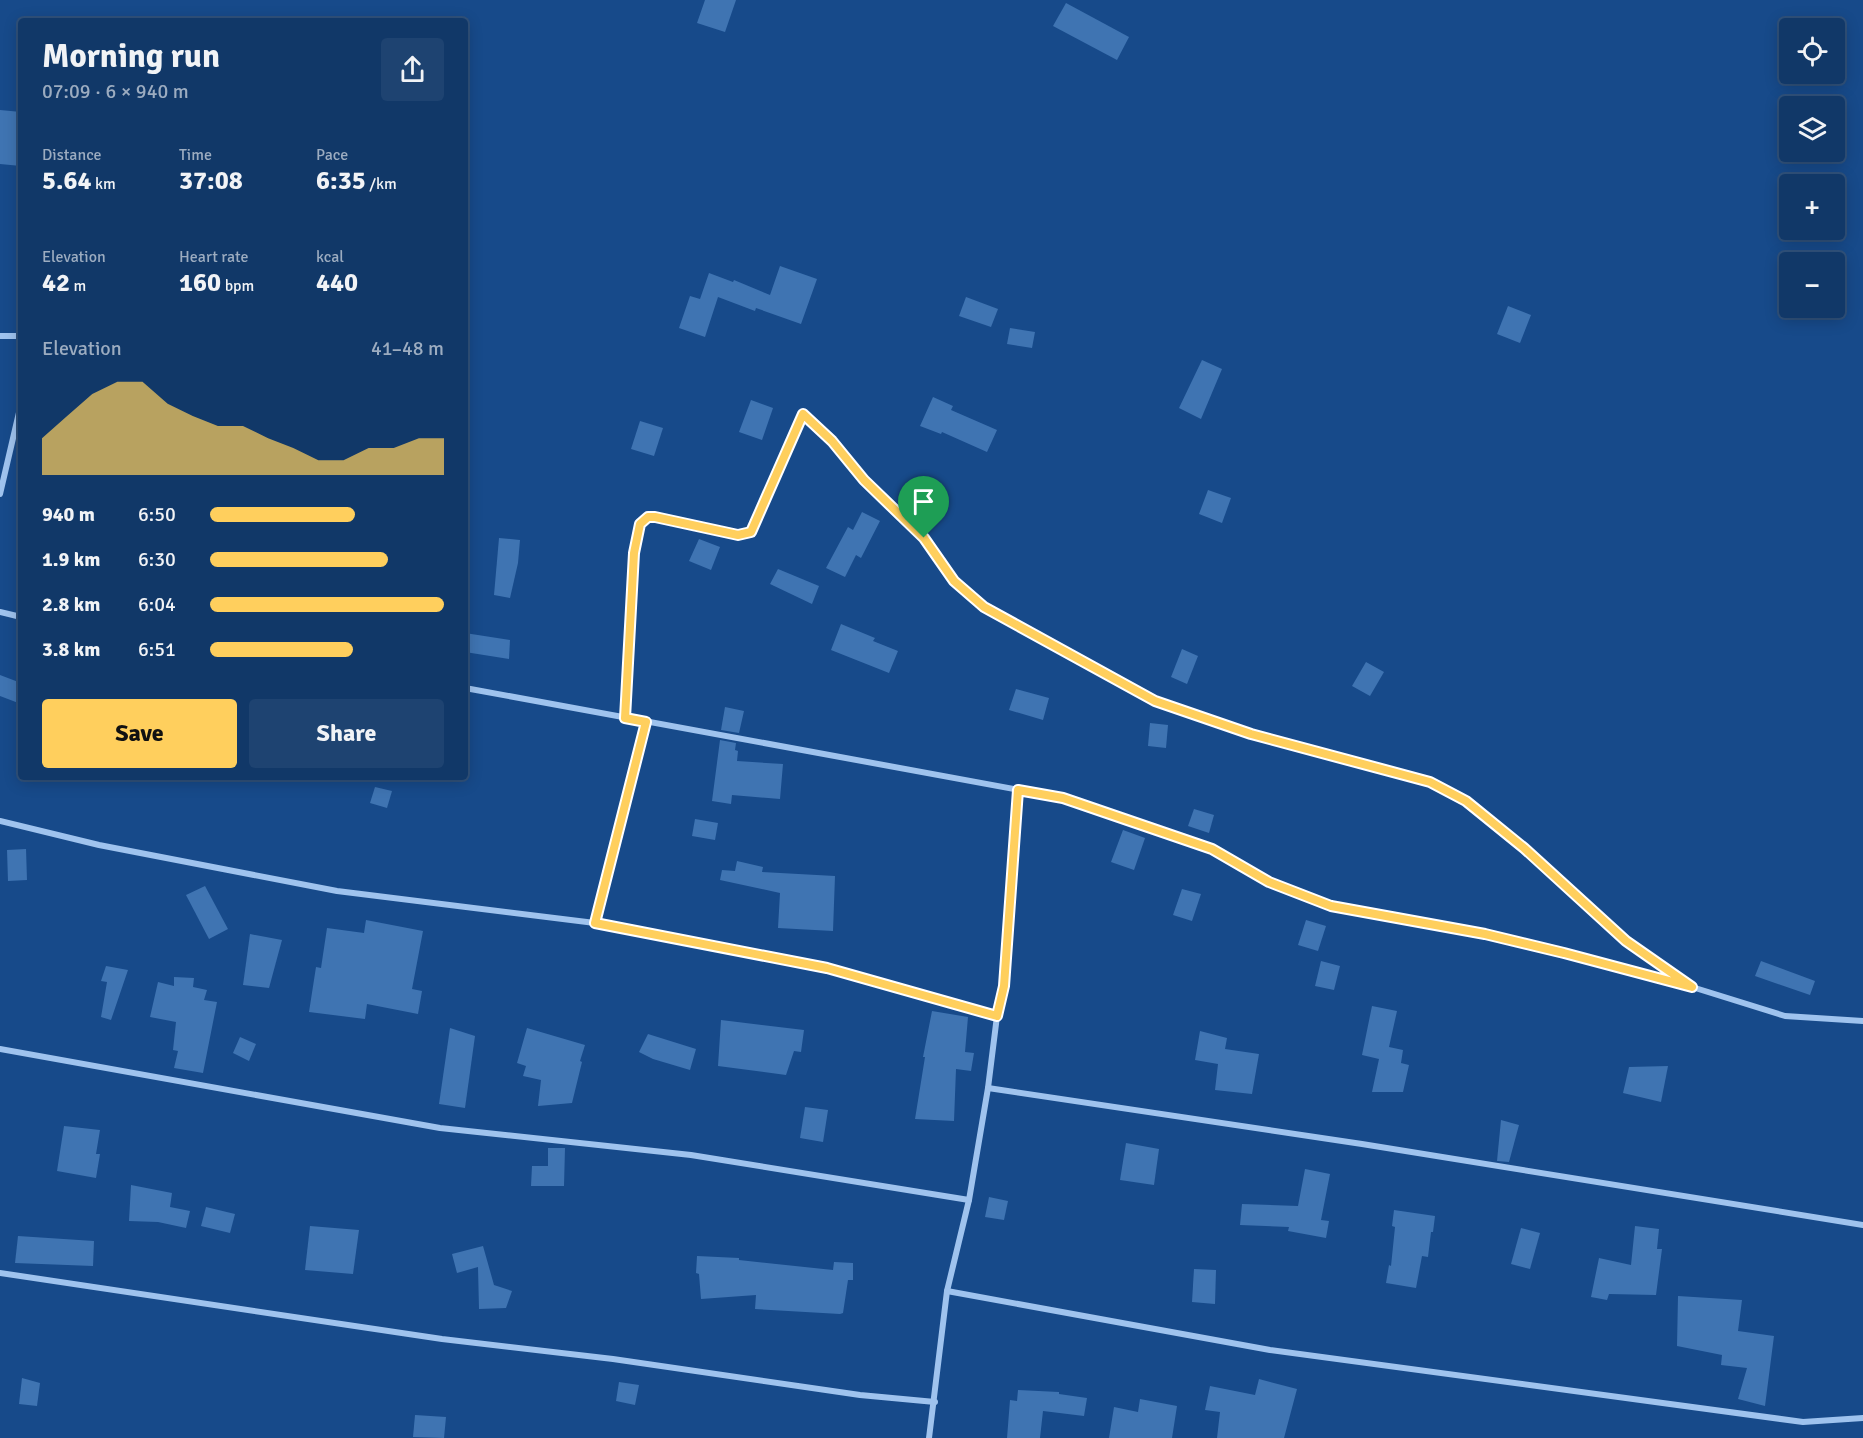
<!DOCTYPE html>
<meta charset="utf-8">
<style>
body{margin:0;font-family:Signika,sans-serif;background:#1e4371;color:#f1f3f6;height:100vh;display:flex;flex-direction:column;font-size:22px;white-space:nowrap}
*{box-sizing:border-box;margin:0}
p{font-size:20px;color:#9cacc0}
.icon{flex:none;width:33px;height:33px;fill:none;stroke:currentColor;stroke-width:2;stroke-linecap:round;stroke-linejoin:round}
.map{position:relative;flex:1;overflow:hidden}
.panel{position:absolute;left:18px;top:18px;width:450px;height:762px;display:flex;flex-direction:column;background:#113868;border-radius:6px;box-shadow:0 3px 15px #0003,0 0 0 2px #30527c}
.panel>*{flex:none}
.fabs{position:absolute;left:1779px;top:18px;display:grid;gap:12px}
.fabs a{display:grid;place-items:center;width:66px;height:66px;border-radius:6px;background:#113868;box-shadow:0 3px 15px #0003,0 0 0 2px #30527c;font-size:30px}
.pin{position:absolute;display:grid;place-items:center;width:51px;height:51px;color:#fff;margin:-62px -26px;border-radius:50% 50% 50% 0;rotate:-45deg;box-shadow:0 0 6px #0007}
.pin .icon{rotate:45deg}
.round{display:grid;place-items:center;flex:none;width:63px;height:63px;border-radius:6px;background:#1e4371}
.head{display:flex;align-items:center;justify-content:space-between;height:102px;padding:0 24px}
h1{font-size:33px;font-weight:700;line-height:45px}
.metrics{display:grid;grid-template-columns:repeat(3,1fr);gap:9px;height:102px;padding:6px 24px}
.metrics div{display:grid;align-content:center}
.metrics b{font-size:26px;font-weight:700}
.metrics small{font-size:16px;font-weight:400}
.metrics p{font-size:16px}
.chart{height:168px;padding:12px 24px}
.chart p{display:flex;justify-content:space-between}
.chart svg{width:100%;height:108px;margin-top:6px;fill:#ffcf5d;opacity:.7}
.primary-button{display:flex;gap:12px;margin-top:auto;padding:12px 24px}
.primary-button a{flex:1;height:69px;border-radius:6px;background:#ffcf5d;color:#111;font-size:24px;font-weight:700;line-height:69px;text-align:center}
.primary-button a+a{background:#1e4371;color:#f1f3f6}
ul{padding:0 24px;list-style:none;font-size:20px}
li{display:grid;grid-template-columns:96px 72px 1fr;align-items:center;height:45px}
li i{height:15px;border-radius:8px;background:#ffcf5d}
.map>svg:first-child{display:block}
.building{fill:#3f74b2}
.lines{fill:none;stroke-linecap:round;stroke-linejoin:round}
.minor{stroke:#9fc3ee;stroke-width:6}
.route-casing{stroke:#fff;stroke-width:12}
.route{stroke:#ffcf5d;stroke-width:8}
</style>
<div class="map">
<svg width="1863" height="1438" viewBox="0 0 1863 1438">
<rect width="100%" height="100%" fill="#174a8a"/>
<!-- building -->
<g class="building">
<polygon points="705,0 736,0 725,32 697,23"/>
<polygon points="1066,3 1129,37 1117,60 1053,26"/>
<polygon points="0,110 21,112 21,166 0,164"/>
<polygon points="780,266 817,279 801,324 756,308 755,311 718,297 705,337 679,328 690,296 700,299 709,273 733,282 734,280 770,295"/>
<polygon points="966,297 998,309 991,327 959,316"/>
<polygon points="1508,306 1531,315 1520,343 1497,334"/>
<polygon points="1010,328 1035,332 1032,348 1007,344"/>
<polygon points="1202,360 1222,369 1201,419 1179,408"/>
<polygon points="933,397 953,406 951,410 997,430 987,452 942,432 941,434 920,426"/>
<polygon points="751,400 773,408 762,440 739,432"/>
<polygon points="640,421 663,428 654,456 631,449"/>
<polygon points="1208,490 1231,498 1222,523 1199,514"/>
<polygon points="862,512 880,521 861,558 856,555 845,577 826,568 848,527 853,530"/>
<polygon points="499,538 520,540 518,563 510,598 494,595"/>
<polygon points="699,539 720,547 711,570 689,561"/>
<polygon points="778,569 819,586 812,604 770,584"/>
<polygon points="841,624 875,638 873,641 898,651 889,673 831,650"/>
<polygon points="465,633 510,640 509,659 465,652"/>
<polygon points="1182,649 1198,656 1187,684 1171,677"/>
<polygon points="1366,662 1384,672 1370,696 1352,686"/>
<polygon points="0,675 21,683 21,704 0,696"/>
<polygon points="1016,689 1049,698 1043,720 1009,710"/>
<polygon points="725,707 744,711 739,733 721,730"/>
<polygon points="1150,723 1168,725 1166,748 1148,746"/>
<polygon points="720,740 736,743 735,750 738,751 737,761 783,764 780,799 732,795 731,804 712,801"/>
<polygon points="375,787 392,791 387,808 370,803"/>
<polygon points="1194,809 1214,815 1209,833 1188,826"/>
<polygon points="695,819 718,823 715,840 692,836"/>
<polygon points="1123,830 1145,838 1134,870 1111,862"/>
<polygon points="26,849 27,880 8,881 7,850"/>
<polygon points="737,861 763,867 762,872 835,876 833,931 778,928 780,893 720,880 722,870 735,871"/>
<polygon points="205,886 228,929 209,939 186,895"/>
<polygon points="1182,889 1201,894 1192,921 1173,915"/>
<polygon points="366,920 423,931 412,989 422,991 418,1014 367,1004 365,1019 309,1012 316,967 321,968 327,928 364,933"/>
<polygon points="1306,920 1326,926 1318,951 1298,945"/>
<polygon points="250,934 282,940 269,988 243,985"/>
<polygon points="1321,961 1340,966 1334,990 1315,986"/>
<polygon points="1761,961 1815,981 1810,995 1755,976"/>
<polygon points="106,966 128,970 111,1020 101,1017 107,982 101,981"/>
<polygon points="174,977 194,978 193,987 207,990 204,1000 217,1002 203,1073 174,1068 178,1051 173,1050 176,1022 150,1017 158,982 174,986"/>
<polygon points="1372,1006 1397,1011 1389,1047 1403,1050 1401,1063 1409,1065 1403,1092 1372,1092 1379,1059 1362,1055"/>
<polygon points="932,1011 968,1017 965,1052 974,1053 971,1071 956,1069 954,1121 915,1119 925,1057 923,1057"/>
<polygon points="721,1020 804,1030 801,1052 794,1051 786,1075 718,1066"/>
<polygon points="450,1028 475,1036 465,1108 439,1104"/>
<polygon points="527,1028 585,1045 580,1061 582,1062 572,1103 538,1106 541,1080 523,1076 526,1066 517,1063"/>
<polygon points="1200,1031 1227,1038 1225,1049 1259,1054 1252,1094 1215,1090 1218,1064 1195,1060"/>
<polygon points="648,1034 696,1049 690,1070 653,1059 639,1052"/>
<polygon points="240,1037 256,1044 249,1061 233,1053"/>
<polygon points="1668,1066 1661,1102 1623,1093 1629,1067"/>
<polygon points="805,1107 828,1110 823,1142 800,1138"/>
<polygon points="1501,1120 1519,1125 1509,1162 1497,1161"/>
<polygon points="64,1126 100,1130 96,1154 100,1154 96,1178 57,1171"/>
<polygon points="1126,1143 1159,1149 1154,1185 1120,1180"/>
<polygon points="548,1148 565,1148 564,1186 531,1186 532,1166 548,1166"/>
<polygon points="1305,1169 1330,1174 1321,1220 1329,1221 1326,1238 1288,1231 1289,1227 1240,1225 1242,1204 1298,1206"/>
<polygon points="131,1185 172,1193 170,1207 190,1211 186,1228 158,1222 129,1221"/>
<polygon points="989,1197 1008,1201 1004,1220 985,1217"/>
<polygon points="206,1207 235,1214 230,1233 201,1226"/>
<polygon points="1394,1210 1435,1216 1433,1232 1431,1232 1428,1257 1422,1256 1416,1288 1386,1283 1389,1265 1391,1266 1395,1227 1392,1226"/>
<polygon points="310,1226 359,1230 353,1274 305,1270"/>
<polygon points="1635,1226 1659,1229 1657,1249 1662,1249 1656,1295 1609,1294 1607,1300 1591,1297 1599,1258 1631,1265"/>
<polygon points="1521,1228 1540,1233 1530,1269 1511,1264"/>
<polygon points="18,1236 94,1241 93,1266 15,1263"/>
<polygon points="483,1246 494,1285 512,1291 506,1308 479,1309 478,1267 457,1273 452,1254"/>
<polygon points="697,1256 739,1258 739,1260 833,1270 834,1262 853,1263 853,1280 848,1280 843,1313 840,1314 755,1309 756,1295 701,1299 699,1274 696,1273"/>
<polygon points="1194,1269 1216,1270 1215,1304 1192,1302"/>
<polygon points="1678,1296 1742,1300 1738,1331 1774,1336 1765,1406 1738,1399 1747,1368 1721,1365 1722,1355 1677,1346"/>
<polygon points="22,1378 40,1383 37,1406 19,1404"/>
<polygon points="1259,1379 1297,1389 1284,1438 1217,1438 1220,1412 1205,1410 1210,1386 1255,1395"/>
<polygon points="619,1382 639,1385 635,1405 616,1401"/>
<polygon points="1018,1390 1059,1392 1059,1394 1087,1398 1084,1416 1043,1411 1040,1438 1007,1438 1010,1400 1017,1401"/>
<polygon points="1140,1399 1177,1406 1172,1438 1109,1438 1114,1407 1138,1412"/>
<polygon points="415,1415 446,1417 444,1438 413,1437"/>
</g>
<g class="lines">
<!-- minor -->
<g class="minor">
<polyline points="0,336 21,336"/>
<polyline points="0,494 21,404"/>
<polyline points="0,612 21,617"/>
<polyline points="465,688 1063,798 1212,849 1269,882 1331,906 1485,934 1564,953 1692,987 1785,1016 1863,1021"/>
<polyline points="625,718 634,553 640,524 648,517 655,517 738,535 751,532 803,414 832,441 864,480 924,538 954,581 985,607 1155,701 1251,734 1430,782 1465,801 1524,848 1626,941 1692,987"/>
<polyline points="0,821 99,845 337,891 595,923 827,968 997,1016"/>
<polyline points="595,923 646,722"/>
<polyline points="0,1049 440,1128 691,1155 969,1200"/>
<polyline points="988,1088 1362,1144 1863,1225"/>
<polyline points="0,1273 442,1339 613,1359 860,1395 935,1402"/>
<polyline points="947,1291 1270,1350 1803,1422 1863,1418"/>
<polyline points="929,1438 947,1291 969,1200 988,1088 997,1016 1004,986 1018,790"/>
</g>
</g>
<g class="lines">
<!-- route casing -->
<g class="route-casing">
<polygon id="route" points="803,414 832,441 864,480 924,538 954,581 984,607 1155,701 1251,734 1430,782 1466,801 1524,848 1626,941 1692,987 1564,953 1485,934 1331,906 1269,882 1212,849 1063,798 1018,790 1004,986 997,1016 827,968 595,923 646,722 625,718 634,553 640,524 648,517 655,517 738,535 751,532"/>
</g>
<!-- route -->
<use href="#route" class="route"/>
</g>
</svg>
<div class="fabs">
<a><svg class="icon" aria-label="locate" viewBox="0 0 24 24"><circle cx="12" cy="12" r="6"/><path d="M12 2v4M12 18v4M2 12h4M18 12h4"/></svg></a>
<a><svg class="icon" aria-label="layers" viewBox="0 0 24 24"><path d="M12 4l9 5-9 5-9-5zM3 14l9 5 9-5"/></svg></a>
<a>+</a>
<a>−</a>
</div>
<div class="pin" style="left:924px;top:538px;background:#1e9e55"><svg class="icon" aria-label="arrive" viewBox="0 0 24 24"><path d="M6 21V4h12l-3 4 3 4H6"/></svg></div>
<section class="panel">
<div class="head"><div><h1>Morning run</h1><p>07:09 · 6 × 940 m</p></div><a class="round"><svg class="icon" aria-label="share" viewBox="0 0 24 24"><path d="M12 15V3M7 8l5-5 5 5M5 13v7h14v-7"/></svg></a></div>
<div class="metrics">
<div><p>Distance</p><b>5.64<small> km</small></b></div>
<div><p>Time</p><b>37:08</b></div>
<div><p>Pace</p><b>6:35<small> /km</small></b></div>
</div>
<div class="metrics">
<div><p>Elevation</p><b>42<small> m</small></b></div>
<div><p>Heart rate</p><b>160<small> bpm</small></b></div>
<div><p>kcal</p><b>440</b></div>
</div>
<div class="chart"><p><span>Elevation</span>41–48 m</p>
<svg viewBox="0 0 160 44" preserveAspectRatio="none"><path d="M0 44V29L10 20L20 11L30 6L40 6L50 15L60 20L70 24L80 24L90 29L100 33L110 38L120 38L130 33L140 33L150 29L160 29V44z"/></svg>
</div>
<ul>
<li><b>940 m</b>6:50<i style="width:62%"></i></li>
<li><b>1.9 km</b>6:30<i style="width:76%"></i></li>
<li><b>2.8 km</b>6:04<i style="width:100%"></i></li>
<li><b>3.8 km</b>6:51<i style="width:61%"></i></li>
</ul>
<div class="primary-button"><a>Save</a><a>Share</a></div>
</section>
</div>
